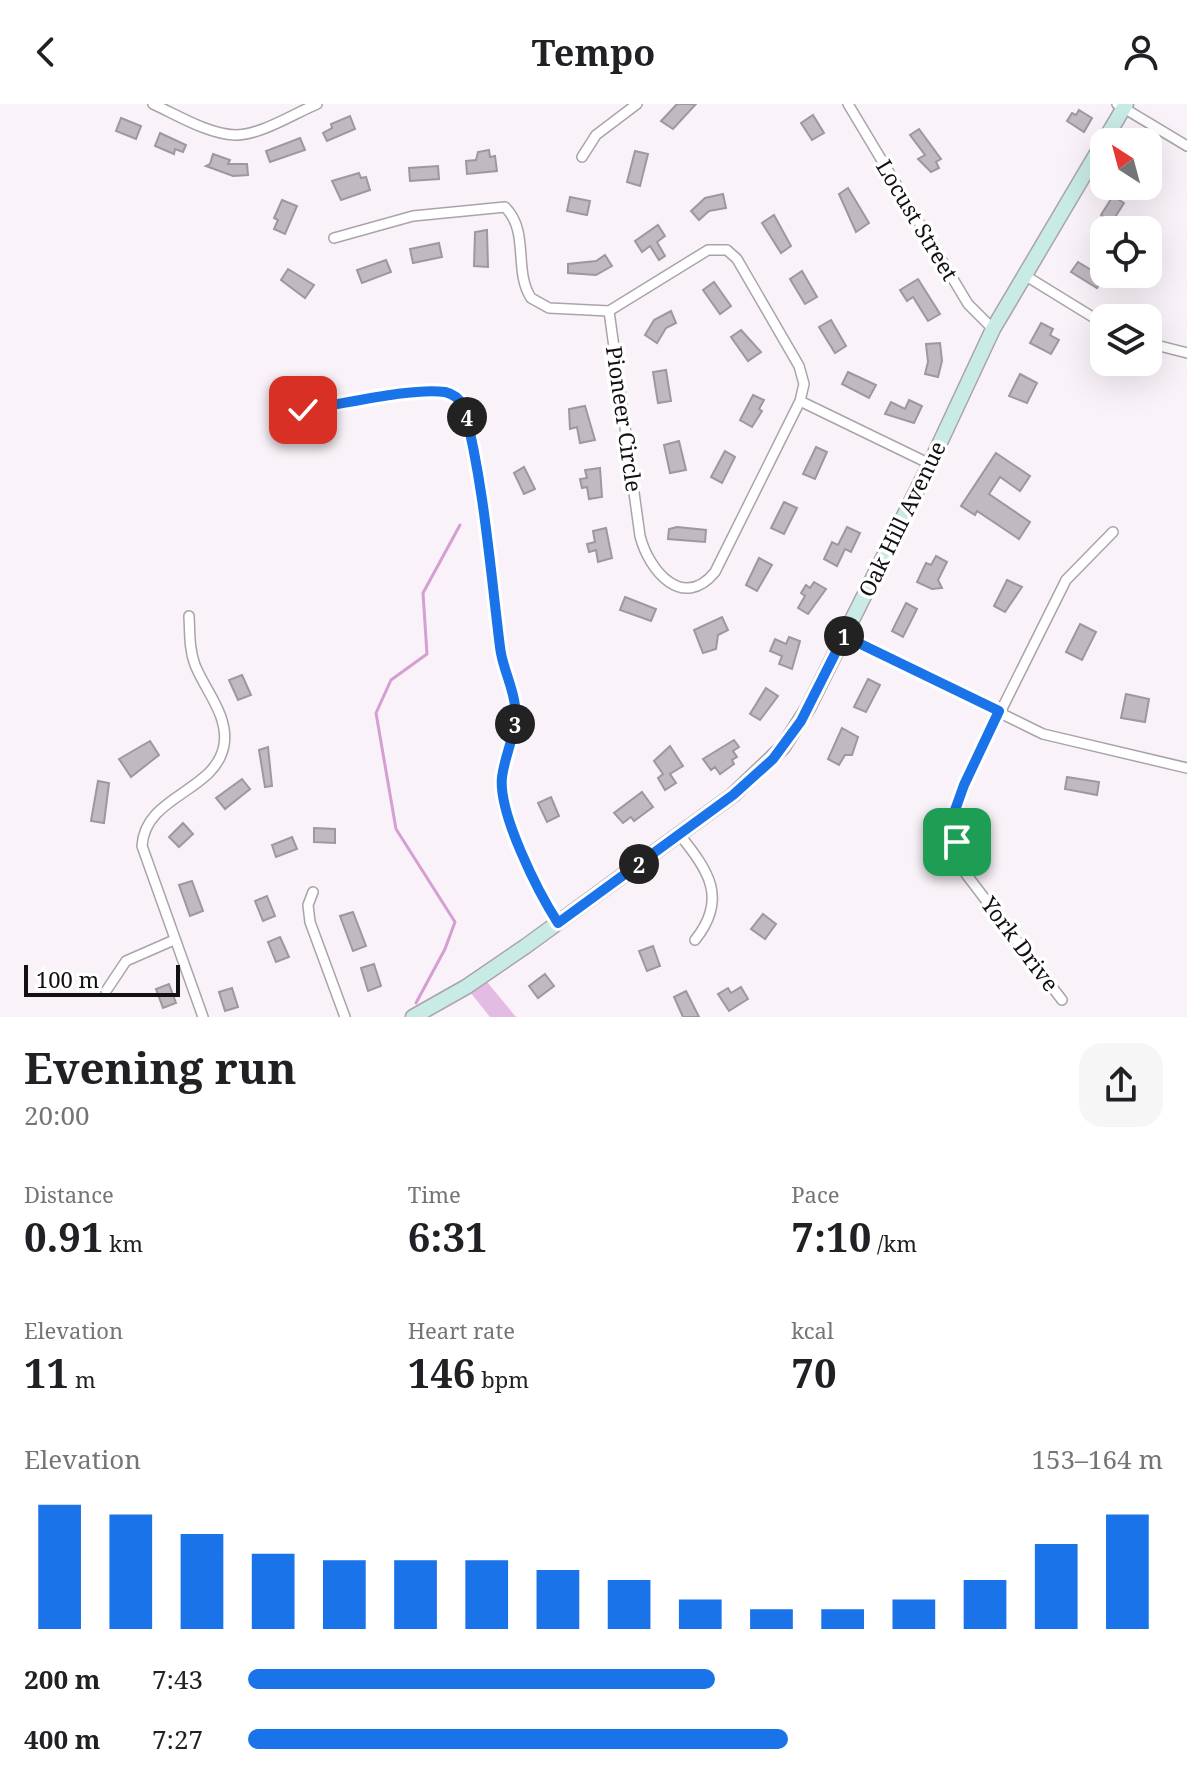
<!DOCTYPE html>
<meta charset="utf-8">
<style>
body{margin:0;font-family:"Noto Serif",serif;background:#f6f6f6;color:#202124;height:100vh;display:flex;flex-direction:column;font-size:30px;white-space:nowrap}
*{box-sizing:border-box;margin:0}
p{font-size:26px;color:#757577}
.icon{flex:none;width:44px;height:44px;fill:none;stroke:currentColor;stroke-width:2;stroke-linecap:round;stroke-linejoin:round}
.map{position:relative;height:913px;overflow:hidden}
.panel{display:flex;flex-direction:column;background:#fff;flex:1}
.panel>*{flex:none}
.needle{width:52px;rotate:324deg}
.buttons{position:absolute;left:1090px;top:24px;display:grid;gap:16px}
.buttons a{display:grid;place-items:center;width:72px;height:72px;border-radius:16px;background:#fff;box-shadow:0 8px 32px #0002;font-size:40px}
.scale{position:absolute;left:24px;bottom:20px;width:156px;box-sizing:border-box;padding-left:8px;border:4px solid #131013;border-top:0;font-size:22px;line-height:28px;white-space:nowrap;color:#131013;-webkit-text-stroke:6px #fff;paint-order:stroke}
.pin{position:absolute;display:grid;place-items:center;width:68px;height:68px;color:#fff;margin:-34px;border-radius:16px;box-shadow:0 4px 12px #0006}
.km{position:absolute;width:40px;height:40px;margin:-20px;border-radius:50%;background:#222;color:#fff;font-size:22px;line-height:40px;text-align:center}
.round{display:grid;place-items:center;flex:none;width:84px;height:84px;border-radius:24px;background:#f6f6f6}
.overview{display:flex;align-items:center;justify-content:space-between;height:136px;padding:0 24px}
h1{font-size:44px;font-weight:700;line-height:60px}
.stats{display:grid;grid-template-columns:repeat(3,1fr);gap:12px;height:136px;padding:8px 24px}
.stats div{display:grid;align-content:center}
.stats b{font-size:40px;font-weight:700}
.stats small{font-size:22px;font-weight:400}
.stats p{font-size:22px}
.chart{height:224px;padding:16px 24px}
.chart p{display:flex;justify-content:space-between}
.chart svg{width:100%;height:144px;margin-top:8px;stroke:#1a73e8;stroke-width:6}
ul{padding:0 24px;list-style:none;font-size:26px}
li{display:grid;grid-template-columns:128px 96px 1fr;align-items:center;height:60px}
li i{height:20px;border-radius:10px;background:#1a73e8}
header{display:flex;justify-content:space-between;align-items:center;height:104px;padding:0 24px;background:#fff;font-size:36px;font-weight:700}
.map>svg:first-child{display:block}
.green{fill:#e4bce3}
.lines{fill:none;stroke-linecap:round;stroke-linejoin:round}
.stream{stroke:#d59fd4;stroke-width:3}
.building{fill:#c0b9c0;stroke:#9e989e;stroke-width:2}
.street-casing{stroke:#aaa4aa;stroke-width:12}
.secondary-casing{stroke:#aaa4aa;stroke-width:17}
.street{stroke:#fff;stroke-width:9}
.secondary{stroke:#c8ebe6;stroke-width:14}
.route-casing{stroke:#fff;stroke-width:16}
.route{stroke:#1a73e8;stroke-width:10}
.labels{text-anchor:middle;stroke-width:7;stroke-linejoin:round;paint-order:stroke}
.street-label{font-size:22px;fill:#131013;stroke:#fff}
</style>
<header><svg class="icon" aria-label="back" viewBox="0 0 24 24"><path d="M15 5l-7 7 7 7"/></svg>Tempo<svg class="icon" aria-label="person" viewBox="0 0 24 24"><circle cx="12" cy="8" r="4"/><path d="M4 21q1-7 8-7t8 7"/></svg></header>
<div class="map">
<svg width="1187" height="913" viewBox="0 0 1187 913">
<rect width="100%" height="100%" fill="#f9f2f8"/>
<!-- green -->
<polygon class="green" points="483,873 516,913 490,913 466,883"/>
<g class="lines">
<!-- stream -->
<polyline class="stream" points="416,899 445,845 455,818 396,725 376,609 391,576 427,550 423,489 460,421"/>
</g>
<!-- building -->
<g class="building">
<polygon points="677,0 696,0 673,25 661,17"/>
<polygon points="1079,6 1092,14 1084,28 1067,17 1072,9 1076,11"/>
<polygon points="813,11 824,29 812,36 801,19"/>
<polygon points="350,12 355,25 327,37 323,29 332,24 331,20"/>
<polygon points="121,14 141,22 136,35 116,27"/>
<polygon points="919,25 941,55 936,58 939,64 931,68 918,55 925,51 910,31"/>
<polygon points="160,29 186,41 183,48 175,45 174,50 155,42"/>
<polygon points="300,34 305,46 270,58 266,47"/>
<polygon points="489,46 490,53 495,52 497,67 467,70 466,57 476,56 478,48"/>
<polygon points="635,47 648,50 640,82 627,78"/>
<polygon points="213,50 230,56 228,60 247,60 248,71 233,72 206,62 210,60"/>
<polygon points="438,62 439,75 410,77 409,64"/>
<polygon points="359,69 361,74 366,73 370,86 341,96 332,77"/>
<polygon points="848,84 869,119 856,128 839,90"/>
<polygon points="723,90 726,104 709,107 699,116 691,107 705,94"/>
<polygon points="1113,92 1124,99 1112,118 1101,111"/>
<polygon points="570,93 590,97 587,111 567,107"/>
<polygon points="282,96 297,102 285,130 274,125 278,116 274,114"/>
<polygon points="774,111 791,142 781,149 762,119"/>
<polygon points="658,121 665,132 657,138 665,152 659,156 650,142 642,148 635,137"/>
<polygon points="487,126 488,163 474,162 475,128"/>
<polygon points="439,139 442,153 413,159 410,145"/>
<polygon points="605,151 612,162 596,171 568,169 568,160 596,157"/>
<polygon points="386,156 391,168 362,179 357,166"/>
<polygon points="1078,158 1103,173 1097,184 1071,168"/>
<polygon points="288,165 314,181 305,194 281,176"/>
<polygon points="802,167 817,193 805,200 790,175"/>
<polygon points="918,175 940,210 928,217 913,193 907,197 900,186"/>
<polygon points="714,178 731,202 720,210 703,186"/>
<polygon points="671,207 676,219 666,224 657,239 645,231 654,216"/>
<polygon points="831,216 846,242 835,249 819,223"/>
<polygon points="1041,219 1053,225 1050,231 1059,236 1051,250 1030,239"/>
<polygon points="741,226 761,248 748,257 731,233"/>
<polygon points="940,239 942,257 938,273 925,270 928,258 926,240"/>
<polygon points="666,266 671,297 658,299 653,268"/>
<polygon points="848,268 876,281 869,294 842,280"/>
<polygon points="1020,270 1037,279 1027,299 1009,292"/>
<polygon points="753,291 764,296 759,305 762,307 752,323 740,316"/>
<polygon points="909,296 922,302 914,319 885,310 891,298 905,305"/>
<polygon points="585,302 595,336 580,339 577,323 570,325 569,305"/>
<polygon points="679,337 686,366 670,369 664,341"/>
<polygon points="816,343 827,348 815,375 803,370"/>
<polygon points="725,347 735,353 722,379 711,373"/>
<polygon points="996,349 1030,372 1020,387 1000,373 989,390 1030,418 1019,435 977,407 975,411 961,402"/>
<polygon points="524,363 535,385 524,390 514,369"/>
<polygon points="600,364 602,393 589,395 587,383 582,384 580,375 587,374 585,366"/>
<polygon points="784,398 797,404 784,430 771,424"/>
<polygon points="677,423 706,426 705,438 668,435 669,425"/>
<polygon points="847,423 860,429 851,448 845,445 837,462 824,455 832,438 838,441"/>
<polygon points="606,424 612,454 598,458 596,446 589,448 587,440 595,438 593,427"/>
<polygon points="936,452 947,458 938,476 942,484 932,485 917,478 926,459 931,461"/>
<polygon points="759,454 772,461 757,487 746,481"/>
<polygon points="1007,476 1022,483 1005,508 994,502"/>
<polygon points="814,478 826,485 808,510 798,504 805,492 801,489 806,481 810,484"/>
<polygon points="625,493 656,505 651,517 620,506"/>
<polygon points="906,499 917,505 903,533 892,527"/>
<polygon points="722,513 728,526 718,531 716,545 703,549 694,526"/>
<polygon points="1080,520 1096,528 1082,556 1066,548"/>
<polygon points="789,533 800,537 792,565 779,560 782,552 770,547 775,535 786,540"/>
<polygon points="242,571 251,591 238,596 229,576"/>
<polygon points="868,575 880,581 866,608 854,603"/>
<polygon points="766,584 778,592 760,616 750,610"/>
<polygon points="1126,590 1149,595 1145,618 1121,614"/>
<polygon points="842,624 858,633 852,651 845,651 839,661 828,655"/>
<polygon points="734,636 739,643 733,647 737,653 732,656 734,660 720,670 715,663 711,666 703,655"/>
<polygon points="150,637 159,651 131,673 119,655"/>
<polygon points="670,642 683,662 670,670 676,679 665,686 658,674 663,670 654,657"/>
<polygon points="268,643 272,682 265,683 259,646"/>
<polygon points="1067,673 1099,678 1097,691 1065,685"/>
<polygon points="242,675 250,685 225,705 216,694"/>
<polygon points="98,677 109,679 104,719 91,717"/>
<polygon points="642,688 653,703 634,717 631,713 623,719 614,709"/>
<polygon points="551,693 559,712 547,718 538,699"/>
<polygon points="183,719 193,730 179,743 169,733"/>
<polygon points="314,724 335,725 335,739 314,738"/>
<polygon points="292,733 297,745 276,753 272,741"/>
<polygon points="192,777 203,807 190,812 179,781"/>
<polygon points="267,792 275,812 263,817 255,797"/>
<polygon points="353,808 366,842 353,847 340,812"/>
<polygon points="763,810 776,820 765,835 751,825"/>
<polygon points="280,833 289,853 276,858 268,838"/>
<polygon points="653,842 660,862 647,867 639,847"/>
<polygon points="374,860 381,882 368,887 361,864"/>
<polygon points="545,870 554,882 538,894 529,882"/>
<polygon points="169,880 176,899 163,904 156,885"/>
<polygon points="741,883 748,895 729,907 718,890 728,884 731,889"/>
<polygon points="232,884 238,903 225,907 219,888"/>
<polygon points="686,887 699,913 683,913 674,893"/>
</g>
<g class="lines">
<!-- street casing -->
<g class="street-casing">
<g id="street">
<path d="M 153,0 C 177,11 208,30 235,31 C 261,31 293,10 317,0"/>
<polyline points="848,0 968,200 993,225"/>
<polyline points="1117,0 1187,42"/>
<polyline points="582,53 596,31 637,0"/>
<path d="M 334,134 L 413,112 L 505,103 C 530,128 513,166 531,194 L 549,204 L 609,207"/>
<polyline points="1026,172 1104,220"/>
<polyline points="1148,239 1187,249"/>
<path d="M 800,297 L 715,468 C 683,507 649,467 640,432 L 609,207 L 708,146 L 727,146 L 737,155 L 799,262 L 804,280 L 800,297 L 930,360"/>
<path d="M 303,306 C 339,301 412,283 445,288 C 455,290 460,295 464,303 C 484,381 489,463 499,543 C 502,563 513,582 515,602 C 518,626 505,649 502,673 C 498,709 538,788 558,819"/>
<path d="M 189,512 C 190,529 189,545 195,561 C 205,586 229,612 224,641 C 216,688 145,691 142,742 L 203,913"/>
<polyline points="844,532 1043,630 1187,664"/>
<path d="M 679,730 C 709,767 728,795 695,836"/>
<polyline points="313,788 308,801 310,818 345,913"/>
<polyline points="106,887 126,857 174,836"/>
<polyline points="1062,896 966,770 957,738 954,709 964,681 1066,476 1113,428"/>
</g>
</g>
<!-- secondary casing -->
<g class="secondary-casing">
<polyline id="secondary" points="413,913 466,883 526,842 733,691 783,643 808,604 930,360 993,225 1126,0"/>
</g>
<!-- street -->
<use href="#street" class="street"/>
<!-- secondary -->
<use href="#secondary" class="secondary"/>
</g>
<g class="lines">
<!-- route casing -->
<g class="route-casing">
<path id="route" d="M 303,306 C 340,301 412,283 445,288 C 454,290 460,295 464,303 C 484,381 490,463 500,543 C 502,563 513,582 515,602 C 518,627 505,649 502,673 C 498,709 538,788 558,819 L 733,691 L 773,655 L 801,617 L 844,532 L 999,607 L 964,681 L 954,709 L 957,738"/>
</g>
<!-- route -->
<use href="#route" class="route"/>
</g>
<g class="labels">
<!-- street labels -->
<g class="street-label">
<text transform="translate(917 116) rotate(59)" y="8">Locust Street</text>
<text transform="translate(624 315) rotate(82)" y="8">Pioneer Circle</text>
<text transform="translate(902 415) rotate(-64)" y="8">Oak Hill Avenue</text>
<text transform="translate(1020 840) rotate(53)" y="8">York Drive</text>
</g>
</g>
</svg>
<div class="buttons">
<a><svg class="needle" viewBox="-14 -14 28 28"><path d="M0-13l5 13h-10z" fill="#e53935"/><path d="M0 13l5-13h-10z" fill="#757577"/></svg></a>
<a><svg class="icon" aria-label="locate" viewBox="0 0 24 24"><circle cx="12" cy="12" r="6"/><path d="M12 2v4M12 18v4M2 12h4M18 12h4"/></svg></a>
<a><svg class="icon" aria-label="layers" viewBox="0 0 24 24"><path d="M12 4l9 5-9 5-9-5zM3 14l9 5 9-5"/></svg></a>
</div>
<div class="scale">100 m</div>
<div class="pin" style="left:957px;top:738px;background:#1e9e55"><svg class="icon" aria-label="arrive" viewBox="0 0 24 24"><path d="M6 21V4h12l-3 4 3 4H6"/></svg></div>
<div class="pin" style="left:303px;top:306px;background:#d93025"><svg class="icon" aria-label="check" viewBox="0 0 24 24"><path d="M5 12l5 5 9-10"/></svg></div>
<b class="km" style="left:844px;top:532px">1</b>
<b class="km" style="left:639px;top:760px">2</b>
<b class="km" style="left:515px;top:620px">3</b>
<b class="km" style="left:467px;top:313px">4</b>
</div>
<section class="panel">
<div class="overview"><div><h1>Evening run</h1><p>20:00</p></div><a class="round"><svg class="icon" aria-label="share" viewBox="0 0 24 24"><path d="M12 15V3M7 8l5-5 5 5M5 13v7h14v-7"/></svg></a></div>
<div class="stats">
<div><p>Distance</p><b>0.91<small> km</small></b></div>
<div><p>Time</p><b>6:31</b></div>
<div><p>Pace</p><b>7:10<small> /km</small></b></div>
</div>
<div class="stats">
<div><p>Elevation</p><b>11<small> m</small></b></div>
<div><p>Heart rate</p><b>146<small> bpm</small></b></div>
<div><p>kcal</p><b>70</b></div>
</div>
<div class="chart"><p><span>Elevation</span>153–164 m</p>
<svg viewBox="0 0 160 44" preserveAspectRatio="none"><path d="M5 44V6M15 44V9M25 44V15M35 44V21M45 44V23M55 44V23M65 44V23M75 44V26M85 44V29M95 44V35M105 44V38M115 44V38M125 44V35M135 44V29M145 44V18M155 44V9"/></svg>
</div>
<ul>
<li><b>200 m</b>7:43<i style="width:51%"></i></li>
<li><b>400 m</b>7:27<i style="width:59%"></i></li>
</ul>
</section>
